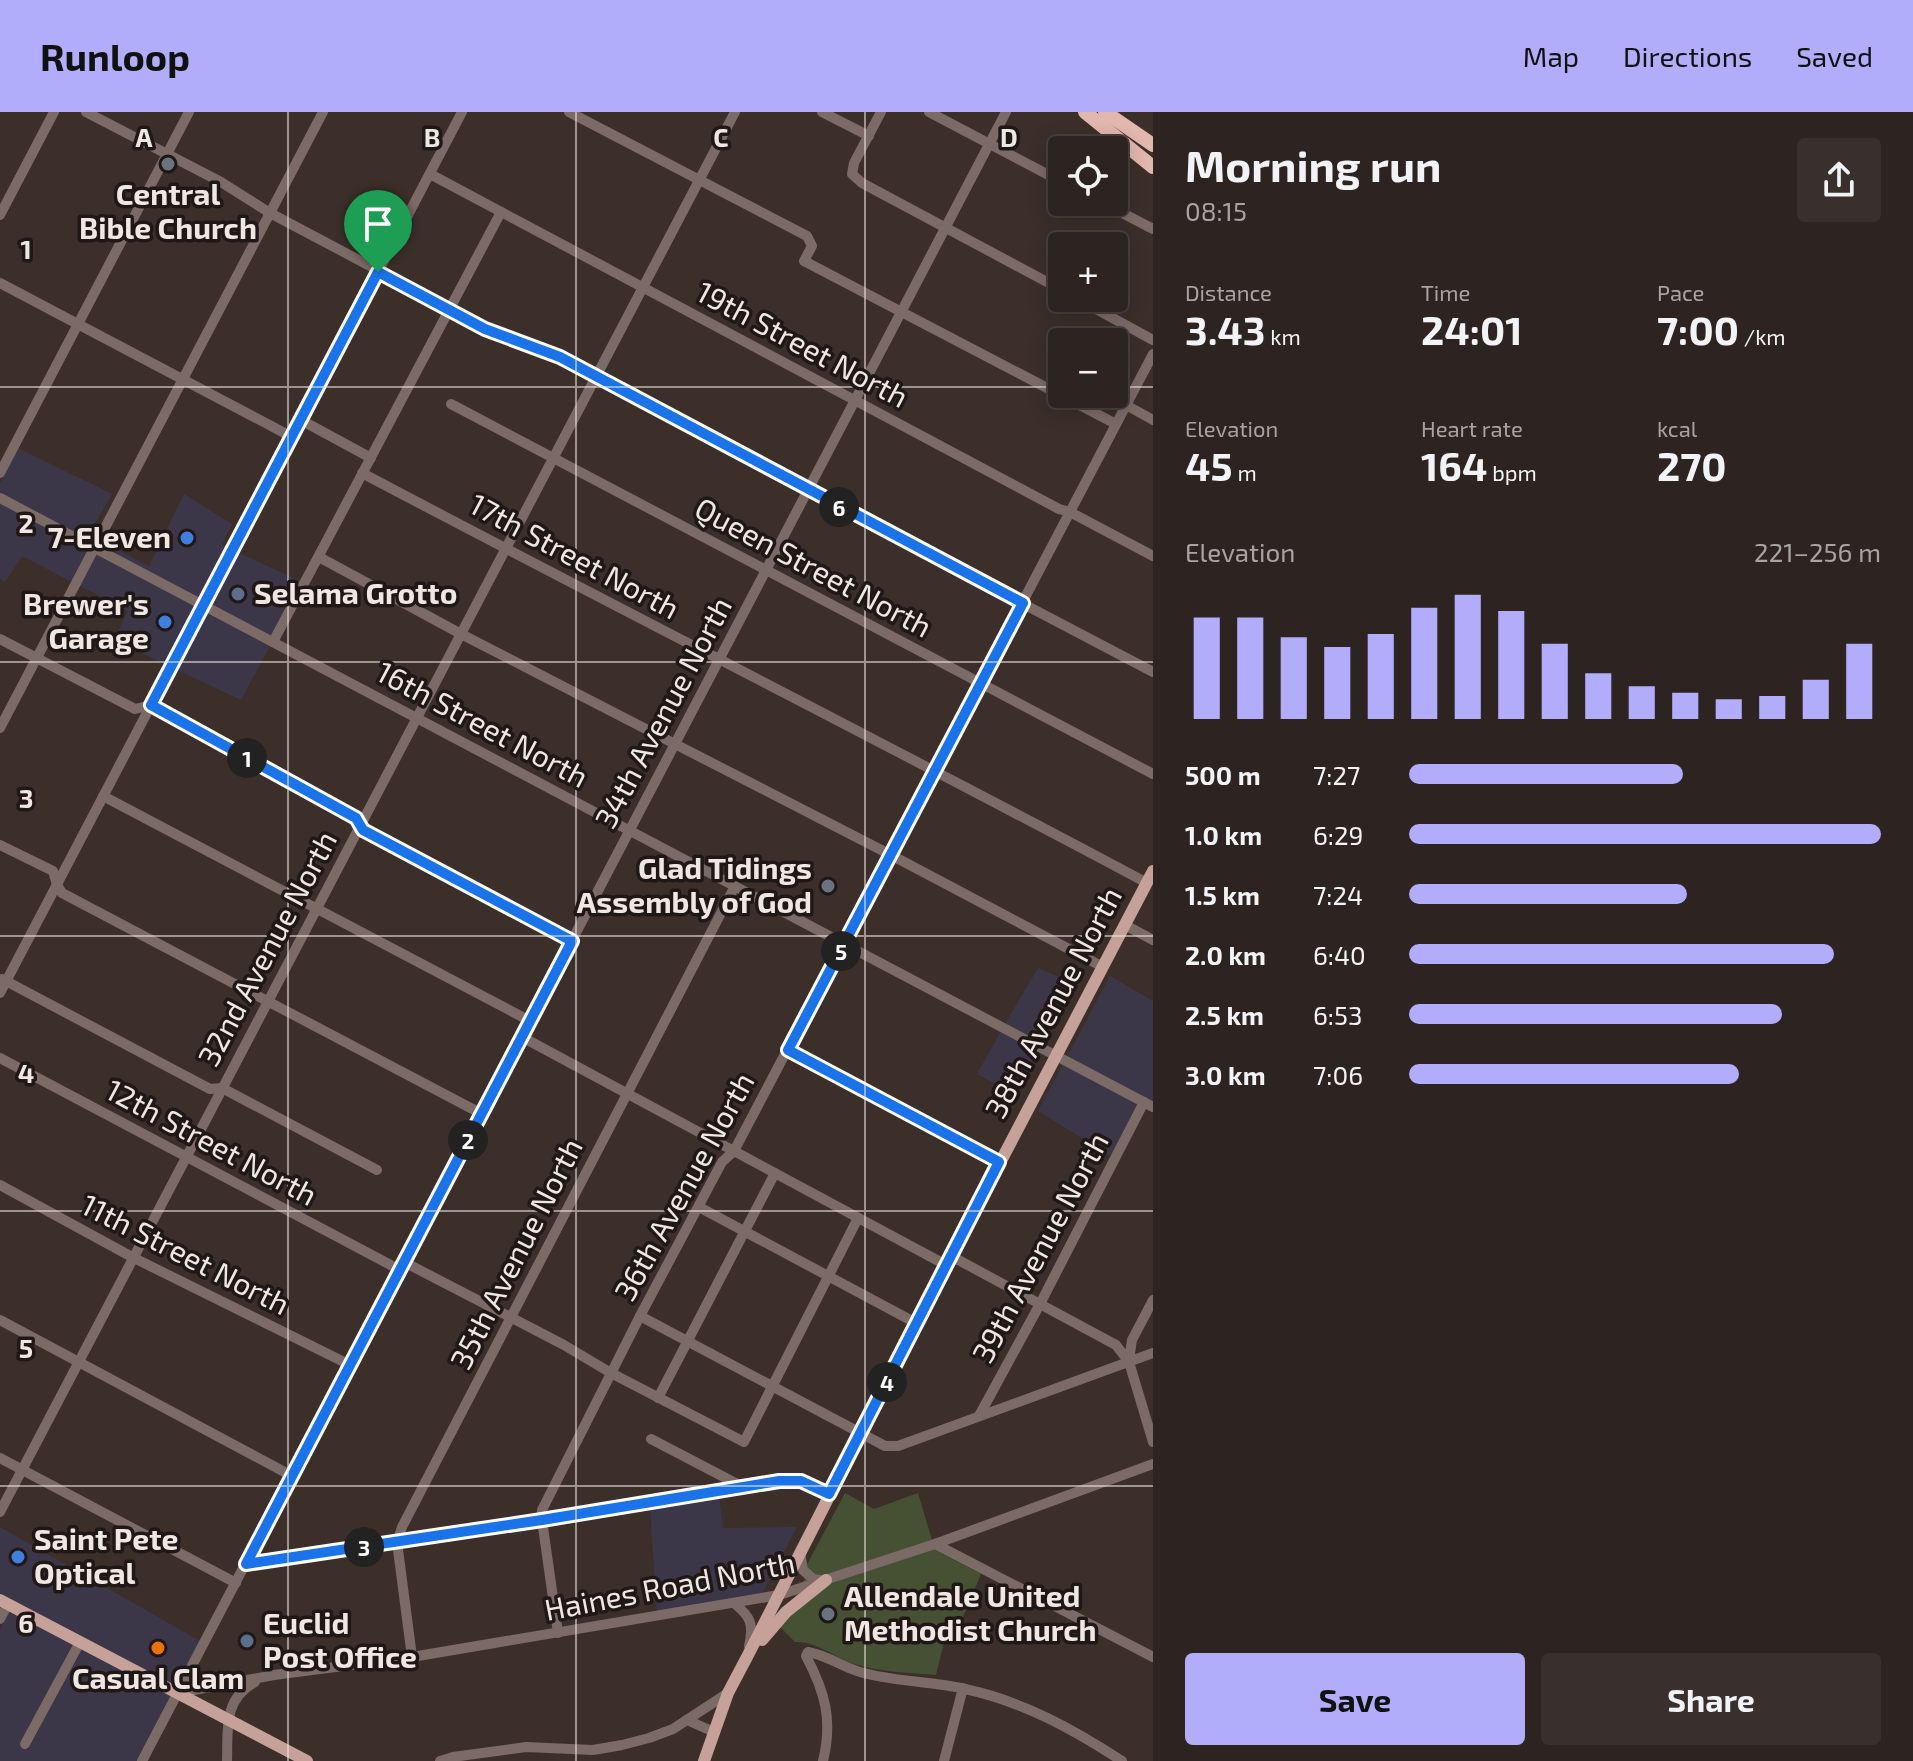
<!DOCTYPE html>
<meta charset="utf-8">
<style>
body{margin:0;font-family:"Exo 2",sans-serif;background:#392f2d;color:#f1f3f6;height:100vh;display:flex;flex-direction:column;font-size:30px;white-space:nowrap}
*{box-sizing:border-box;margin:0}
p{font-size:26px;color:#a7a4a5}
.icon{flex:none;width:44px;height:44px;fill:none;stroke:currentColor;stroke-width:2;stroke-linecap:round;stroke-linejoin:round}
.map{position:relative;flex:1;overflow:hidden}
.drawer{display:flex;flex-direction:column;background:#2d2320;width:760px}
.drawer>*{flex:none}
.controls{position:absolute;left:1048px;top:24px;display:grid;gap:16px}
.controls a{display:grid;place-items:center;width:80px;height:80px;border-radius:8px;background:#2d2320;box-shadow:0 4px 20px #0003,0 0 0 2px #48403e;font-size:40px}
.pin{position:absolute;display:grid;place-items:center;width:68px;height:68px;color:#fff;margin:-82px -34px;border-radius:50% 50% 50% 0;rotate:-45deg;box-shadow:0 0 8px #0007}
.pin .icon{rotate:45deg}
.km{position:absolute;width:40px;height:40px;margin:-20px;border-radius:50%;background:#222;color:#fff;font-size:22px;line-height:40px;text-align:center}
.round{display:grid;place-items:center;flex:none;width:84px;height:84px;border-radius:8px;background:#392f2d}
.overview{display:flex;align-items:center;justify-content:space-between;height:136px;padding:0 32px}
h1{font-size:44px;font-weight:700;line-height:60px}
.stats{display:grid;grid-template-columns:repeat(3,1fr);gap:12px;height:136px;padding:8px 32px}
.stats div{display:grid;align-content:center}
.stats b{font-size:40px;font-weight:700}
.stats small{font-size:22px;font-weight:400}
.stats p{font-size:22px}
.chart{height:224px;padding:16px 32px}
.chart p{display:flex;justify-content:space-between}
.chart svg{width:100%;height:144px;margin-top:8px;stroke:#b1adfa;stroke-width:6}
.action{display:flex;gap:16px;margin-top:auto;padding:16px 32px}
.action a{flex:1;height:92px;border-radius:8px;background:#b1adfa;color:#111;font-size:32px;font-weight:700;line-height:92px;text-align:center}
.action a+a{background:#392f2d;color:#f1f3f6}
ul{padding:0 32px;list-style:none;font-size:26px}
li{display:grid;grid-template-columns:128px 96px 1fr;align-items:center;height:60px}
li i{height:20px;border-radius:10px;background:#b1adfa}
header{display:flex;align-items:center;gap:48px;box-sizing:border-box;height:112px;padding:0 40px;background:#b1adfa;color:#111}
header strong{font-size:38px}
nav{display:flex;gap:44px;margin-inline-start:auto;font-size:28px}
main{display:flex;flex:1;min-height:0}
.map>svg:first-child{display:block}
.commercial{fill:#3c3748}
.green{fill:#465033}
.lines{fill:none;stroke-linecap:round;stroke-linejoin:round}
.minor{stroke:#7c6a66;stroke-width:10}
.major{stroke:#c5a199;stroke-width:12}
.highway{stroke:#e2b7ad;stroke-width:14}
.route-casing{stroke:#fff;stroke-width:16}
.route{stroke:#1a73e8;stroke-width:10}
.grid{fill:none;stroke:#f0e7e3;stroke-width:2;stroke-opacity:0.55}
.worship-dot{fill:#6b7280;stroke:#1f1816;stroke-width:3}
.shop-dot{fill:#3f7fe0;stroke:#1f1816;stroke-width:3}
.service-dot{fill:#5c6f8a;stroke:#1f1816;stroke-width:3}
.food-dot{fill:#e8710a;stroke:#1f1816;stroke-width:3}
.labels{text-anchor:middle;stroke-width:7;stroke-linejoin:round;paint-order:stroke}
.poi-label{font-size:30px;font-weight:bold;fill:#f0e7e3;stroke:#1f1816;text-anchor:start}
.street-label{font-size:30px;fill:#f0e7e3;stroke:#1f1816}
.grid-label{font-size:26px;text-anchor:middle;font-weight:bold;fill:#f0e7e3;stroke:#1f1816;stroke-width:7;stroke-linejoin:round;paint-order:stroke}
</style>
<header>
<strong>Runloop</strong>
<nav><a>Map</a><a>Directions</a><a>Saved</a></nav>
</header>
<main>
<div class="map">
<svg width="1153" height="1649" viewBox="0 0 1153 1649">
<rect width="100%" height="100%" fill="#3c2f2a"/>
<!-- commercial -->
<g class="commercial">
<polygon points="18,336 112,382 89,422 95,426 92,430 0,382 0,371"/>
<polygon points="184,382 232,412 222,433 228,436 201,488 100,435 103,430 149,454"/>
<polygon points="0,391 88,438 72,470 22,444 5,470 0,467"/>
<polygon points="237,440 300,469 271,525 209,492"/>
<polygon points="97,442 197,495 167,553 114,528 128,499 80,474"/>
<polygon points="205,499 270,534 241,588 175,557"/>
<polygon points="1038,856 1074,872 1043,932 1005,912"/>
<polygon points="1110,864 1153,889 1153,990 1067,945"/>
<polygon points="1001,919 1039,939 1017,983 977,962"/>
<polygon points="1063,952 1138,991 1111,1044 1038,999"/>
<polygon points="719,1384 723,1416 797,1415 762,1482 657,1500 650,1395"/>
<polygon points="0,1415 200,1529 176,1574 0,1481"/>
<polygon points="11,1496 75,1530 20,1634 28,1638 83,1534 172,1582 137,1649 0,1649 0,1517"/>
</g>
<!-- green -->
<path class="green" d="M 845,1381 L 874,1397 L 918,1381 L 935,1438 L 981,1462 L 960,1512 L 949,1510 L 936,1563 C 909,1561 880,1560 854,1552 C 833,1545 817,1529 795,1530 L 779,1514 L 809,1459 L 806,1455 L 810,1447 Z"/>
<g class="lines">
<!-- minor -->
<g class="minor">
<polyline points="86,0 221,70 270,101 372,155 378,160 485,217 560,245 808,379 1153,560"/>
<polyline points="569,0 807,124 812,134 804,149 1116,312"/>
<polyline points="822,0 869,24"/>
<polyline points="881,0 854,51 852,62 862,71 1062,178"/>
<polyline points="929,0 1062,70"/>
<polyline points="430,62 1059,397 1070,400 1153,444"/>
<polyline points="1101,90 1153,117"/>
<polyline points="0,103 54,0"/>
<polyline points="0,171 292,325"/>
<polyline points="1076,186 1153,228"/>
<polyline points="451,292 1153,662"/>
<polyline points="1126,293 1153,308"/>
<polyline points="301,308 371,346"/>
<polyline points="0,361 189,0"/>
<path d="M 362,361 C 623,499 887,632 1147,771"/>
<polyline points="0,386 1153,995"/>
<polyline points="319,445 461,522 891,743 1103,855"/>
<polyline points="0,527 135,597 151,593 356,706 363,718 572,829"/>
<polyline points="273,530 501,100"/>
<polyline points="0,616 323,0"/>
<polyline points="103,684 530,909"/>
<polyline points="0,733 53,759 57,773 62,781 482,1002"/>
<polyline points="1125,813 1153,828"/>
<polyline points="2,867 210,977 222,976 377,1058"/>
<polyline points="0,881 462,0"/>
<polyline points="522,925 946,1153"/>
<polyline points="788,938 999,1050"/>
<polyline points="0,946 400,1158"/>
<polyline points="0,1073 132,1145 350,1253"/>
<polyline points="699,1095 916,1211"/>
<polyline points="951,1144 1116,1233 1129,1250 1153,1330"/>
<polyline points="404,1150 564,1233 611,1261 744,1330 858,1106"/>
<polyline points="640,1204 885,1334 898,1334 1153,1241"/>
<polyline points="0,1208 292,1364"/>
<polyline points="1129,1248 1132,1228 1153,1188"/>
<polyline points="658,1286 775,1061"/>
<polyline points="979,1304 1040,1192 1144,990"/>
<polyline points="651,1327 743,1375"/>
<polyline points="0,1346 236,1471"/>
<polyline points="0,1400 735,0"/>
<polyline points="935,1432 1153,1545"/>
<polyline points="800,1440 803,1458 813,1467 820,1468"/>
<polyline points="246,1452 542,1408 779,1369 801,1369 829,1382"/>
<path d="M 734,1491 C 751,1505 754,1512 749,1534"/>
<polyline points="0,1507 8,1492"/>
<polyline points="558,1521 542,1408 542,1398 640,1204 722,1050 734,1039 1153,242"/>
<polyline points="412,1545 397,1430 402,1415 735,774"/>
<polyline points="178,1581 274,1563 412,1545 779,1483 935,1432 1153,1352"/>
<polyline points="687,1608 714,1620"/>
<polyline points="25,1632 80,1530"/>
<polyline points="142,1649 1006,0"/>
<path d="M 227,1649 C 228,1618 223,1587 255,1570"/>
<polyline points="440,1649 453,1645 526,1635 593,1638 622,1633 649,1626 673,1617 728,1581"/>
<path d="M 823,1649 C 833,1608 825,1580 806,1544 L 808,1540 C 827,1543 842,1555 860,1560 C 894,1570 931,1569 965,1577 C 1022,1589 1073,1617 1122,1649"/>
<polyline points="944,1649 963,1576"/>
</g>
<!-- major -->
<g class="major">
<polyline points="0,1488 307,1649"/>
<polyline points="762,1528 786,1500 826,1468"/>
<polyline points="704,1649 728,1581 747,1545 861,1322 916,1211 1153,759"/>
</g>
<!-- highway -->
<g class="highway">
<polyline points="1085,0 1153,55"/>
<polyline points="1105,0 1153,33"/>
</g>
</g>
<g class="lines">
<!-- route casing -->
<g class="route-casing">
<polygon id="route" points="378,160 485,217 560,245 1023,491 788,938 999,1050 829,1382 801,1369 779,1369 542,1408 246,1452 572,829 363,718 356,706 151,593"/>
</g>
<!-- route -->
<use href="#route" class="route"/>
</g>
<!-- grid -->
<path class="grid" d="M 288,0 L 288,1649M 576,0 L 576,1649M 865,0 L 865,1649M 0,275 L 1062,275M 1114,275 L 1153,275M 0,550 L 1153,550M 0,824 L 1153,824M 0,1099 L 1153,1099M 0,1374 L 1153,1374"/>
<!-- markers -->
<g class="worship-dot">
<circle cx="168" cy="52" r="8"/>
<circle cx="828" cy="774" r="8"/>
<circle cx="828" cy="1502" r="8"/>
</g>
<g class="shop-dot">
<circle cx="187" cy="426" r="8"/>
<circle cx="165" cy="510" r="8"/>
<circle cx="18" cy="1445" r="8"/>
</g>
<g class="service-dot">
<circle cx="238" cy="482" r="8"/>
<circle cx="247" cy="1529" r="8"/>
</g>
<circle class="food-dot" cx="158" cy="1536" r="8"/>
<g class="labels">
<!-- poi labels -->
<g class="poi-label">
<text x="168" y="93" text-anchor="middle">Central<tspan x="168" dy="34">Bible Church</tspan></text>
<text x="171" y="436" text-anchor="end">7-Eleven</text>
<text x="254" y="492">Selama Grotto</text>
<text x="149" y="503" text-anchor="end">Brewer's<tspan x="149" dy="34">Garage</tspan></text>
<text x="812" y="767" text-anchor="end">Glad Tidings<tspan x="812" dy="34">Assembly of God</tspan></text>
<text x="34" y="1438">Saint Pete<tspan x="34" dy="34">Optical</tspan></text>
<text x="844" y="1495">Allendale United<tspan x="844" dy="34">Methodist Church</tspan></text>
<text x="263" y="1522">Euclid<tspan x="263" dy="34">Post Office</tspan></text>
<text x="158" y="1577" text-anchor="middle">Casual Clam</text>
</g>
<!-- street labels -->
<g class="street-label">
<text transform="translate(802 233) rotate(28)" y="10">19th Street North</text>
<text transform="translate(574 445) rotate(28)" y="10">17th Street North</text>
<text transform="translate(813 456) rotate(28)" y="10">Queen Street North</text>
<text transform="translate(664 601) rotate(-62)" y="10">34th Avenue North</text>
<text transform="translate(482 613) rotate(28)" y="10">16th Street North</text>
<text transform="translate(268 837) rotate(-62)" y="10">32nd Avenue North</text>
<text transform="translate(1054 891) rotate(-62)" y="10">38th Avenue North</text>
<text transform="translate(211 1031) rotate(28)" y="10">12th Street North</text>
<text transform="translate(685 1075) rotate(-61)" y="10">36th Avenue North</text>
<text transform="translate(1041 1136) rotate(-62)" y="10">39th Avenue North</text>
<text transform="translate(517 1142) rotate(-63)" y="10">35th Avenue North</text>
<text transform="translate(185 1143) rotate(27)" y="10">11th Street North</text>
<text transform="translate(670 1475) rotate(-11)" y="10">Haines Road North</text>
</g>
</g>
<g class="grid-label">
<text x="144" y="35">A</text>
<text x="432" y="35">B</text>
<text x="721" y="35">C</text>
<text x="1009" y="35">D</text>
<text x="26" y="147">1</text>
<text x="26" y="421">2</text>
<text x="26" y="696">3</text>
<text x="26" y="971">4</text>
<text x="26" y="1246">5</text>
<text x="26" y="1521">6</text>
</g>
</svg>
<div class="controls">
<a><svg class="icon" aria-label="locate" viewBox="0 0 24 24"><circle cx="12" cy="12" r="6"/><path d="M12 2v4M12 18v4M2 12h4M18 12h4"/></svg></a>
<a>+</a>
<a>−</a>
</div>
<div class="pin" style="left:378px;top:160px;background:#1e9e55"><svg class="icon" aria-label="arrive" viewBox="0 0 24 24"><path d="M6 21V4h12l-3 4 3 4H6"/></svg></div>
<b class="km" style="left:247px;top:646px">1</b>
<b class="km" style="left:468px;top:1028px">2</b>
<b class="km" style="left:364px;top:1435px">3</b>
<b class="km" style="left:887px;top:1270px">4</b>
<b class="km" style="left:841px;top:839px">5</b>
<b class="km" style="left:839px;top:395px">6</b>
</div>
<section class="drawer">
<div class="overview"><div><h1>Morning run</h1><p>08:15</p></div><a class="round"><svg class="icon" aria-label="share" viewBox="0 0 24 24"><path d="M12 15V3M7 8l5-5 5 5M5 13v7h14v-7"/></svg></a></div>
<div class="stats">
<div><p>Distance</p><b>3.43<small> km</small></b></div>
<div><p>Time</p><b>24:01</b></div>
<div><p>Pace</p><b>7:00<small> /km</small></b></div>
</div>
<div class="stats">
<div><p>Elevation</p><b>45<small> m</small></b></div>
<div><p>Heart rate</p><b>164<small> bpm</small></b></div>
<div><p>kcal</p><b>270</b></div>
</div>
<div class="chart"><p><span>Elevation</span>221–256 m</p>
<svg viewBox="0 0 160 44" preserveAspectRatio="none"><path d="M5 44V13M15 44V13M25 44V19M35 44V22M45 44V18M55 44V10M65 44V6M75 44V11M85 44V21M95 44V30M105 44V34M115 44V36M125 44V38M135 44V37M145 44V32M155 44V21"/></svg>
</div>
<ul>
<li><b>500 m</b>7:27<i style="width:58%"></i></li>
<li><b>1.0 km</b>6:29<i style="width:100%"></i></li>
<li><b>1.5 km</b>7:24<i style="width:59%"></i></li>
<li><b>2.0 km</b>6:40<i style="width:90%"></i></li>
<li><b>2.5 km</b>6:53<i style="width:79%"></i></li>
<li><b>3.0 km</b>7:06<i style="width:70%"></i></li>
</ul>
<div class="action"><a>Save</a><a>Share</a></div>
</section>
</main>
